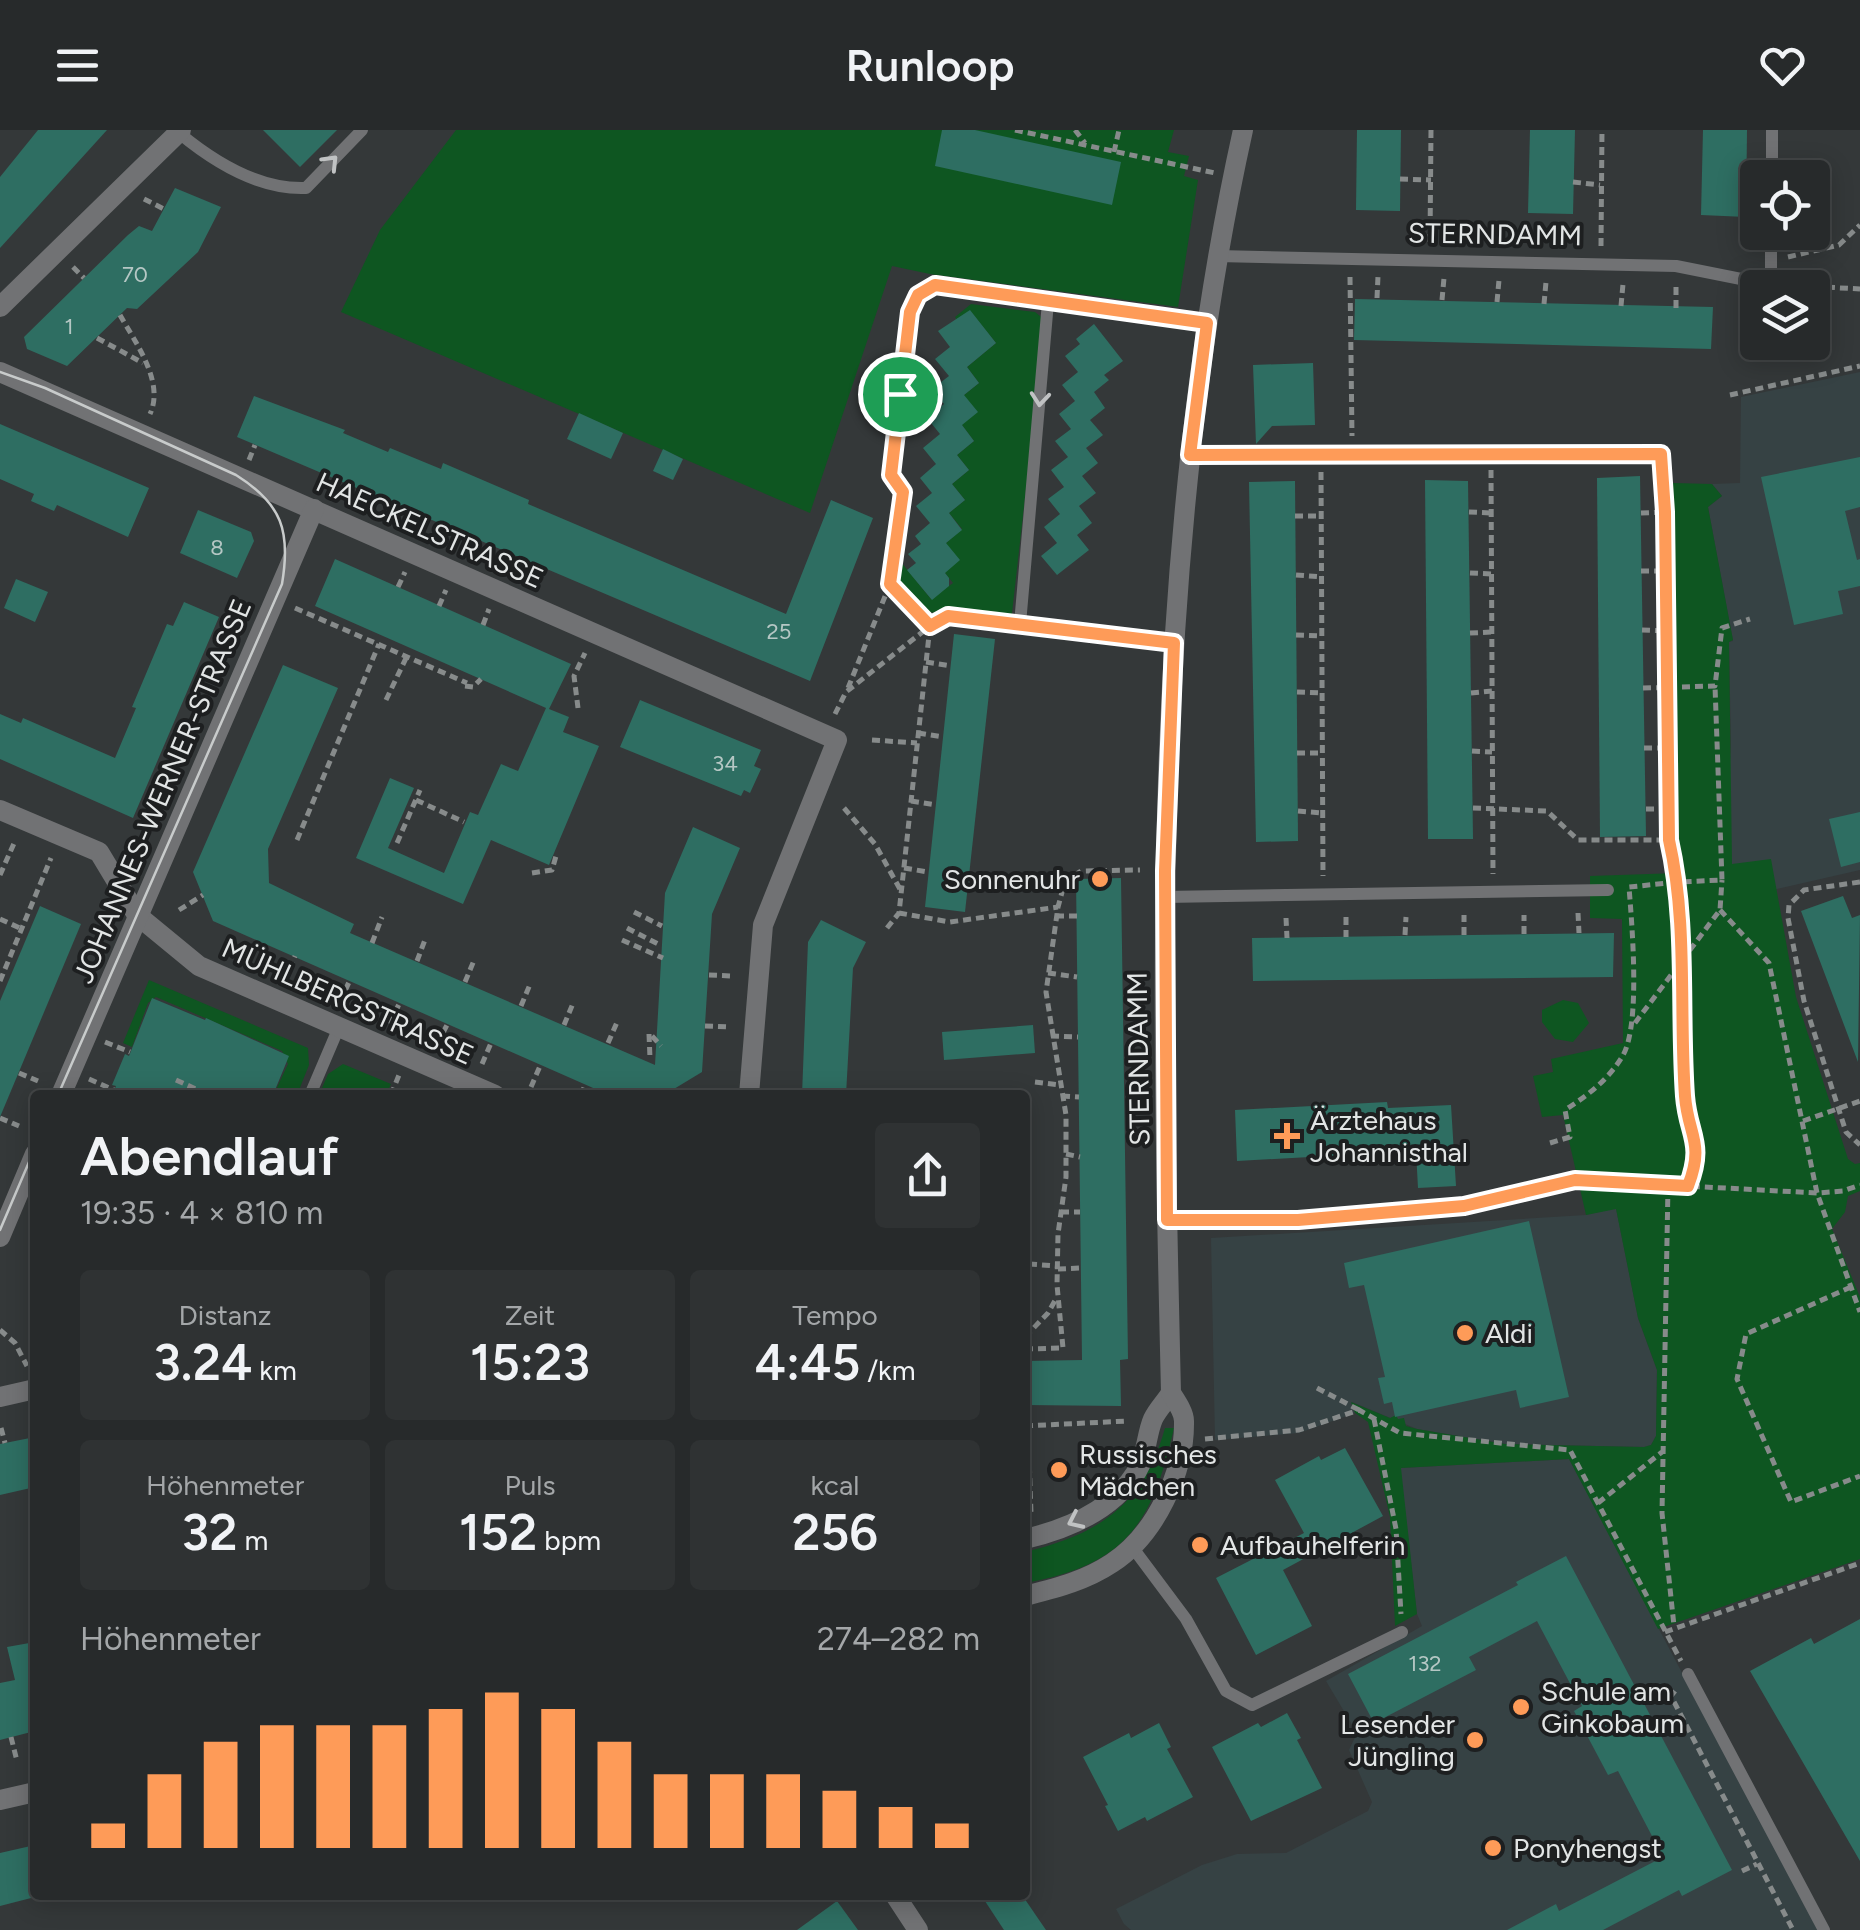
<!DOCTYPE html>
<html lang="de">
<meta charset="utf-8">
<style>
body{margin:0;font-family:Figtree,sans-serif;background:#2f3233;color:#f1f3f6;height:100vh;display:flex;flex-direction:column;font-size:38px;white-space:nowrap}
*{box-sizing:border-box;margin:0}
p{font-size:32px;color:#a4a7a9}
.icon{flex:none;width:55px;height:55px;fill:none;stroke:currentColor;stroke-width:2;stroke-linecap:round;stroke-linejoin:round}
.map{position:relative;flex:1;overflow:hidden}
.sheet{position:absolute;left:30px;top:960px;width:1000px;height:810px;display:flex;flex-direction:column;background:#272a2b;border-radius:10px;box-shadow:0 5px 25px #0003,0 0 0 2px #434647}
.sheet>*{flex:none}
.buttons{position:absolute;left:1740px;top:30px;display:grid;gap:20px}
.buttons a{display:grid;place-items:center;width:90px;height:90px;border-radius:10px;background:#272a2b;box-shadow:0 5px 25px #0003,0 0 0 2px #434647;font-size:50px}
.pin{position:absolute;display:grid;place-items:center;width:85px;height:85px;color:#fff;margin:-42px;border:5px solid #fff;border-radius:50%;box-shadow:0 2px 10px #0007}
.round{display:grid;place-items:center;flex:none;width:105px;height:105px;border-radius:10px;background:#2f3233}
.head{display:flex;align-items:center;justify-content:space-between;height:170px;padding:0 50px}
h1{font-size:55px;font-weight:600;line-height:75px}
.figures{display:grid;grid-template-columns:repeat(3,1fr);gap:15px;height:170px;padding:10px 50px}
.figures div{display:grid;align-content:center;border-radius:10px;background:#2f3233;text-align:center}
.figures b{font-size:50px;font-weight:600}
.figures small{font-size:28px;font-weight:400}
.figures p{font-size:28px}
.chart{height:280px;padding:20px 50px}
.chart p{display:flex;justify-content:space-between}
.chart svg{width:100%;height:180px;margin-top:10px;stroke:#fe9b58;stroke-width:6}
header{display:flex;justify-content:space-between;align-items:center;height:130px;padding:0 50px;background:#272a2b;font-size:45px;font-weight:600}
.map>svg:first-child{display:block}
.built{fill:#364244}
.green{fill:#0e5621}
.building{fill:#2e6e62}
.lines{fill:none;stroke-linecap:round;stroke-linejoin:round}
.path{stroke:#878b8b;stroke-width:5;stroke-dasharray:8 5;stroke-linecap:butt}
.service{stroke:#717274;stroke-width:12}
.minor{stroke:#717274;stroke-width:20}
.tertiary{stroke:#717274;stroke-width:20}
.tram{stroke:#c8cbcb;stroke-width:2.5}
.oneway{stroke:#c0c2c3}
.route-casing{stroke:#fff;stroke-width:20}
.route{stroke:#fe9b58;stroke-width:12}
.poi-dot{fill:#fe9b58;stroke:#1d1f20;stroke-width:4}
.labels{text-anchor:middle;stroke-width:8;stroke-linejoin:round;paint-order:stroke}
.number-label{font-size:22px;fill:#b5c7c4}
.street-label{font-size:28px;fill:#e2e5e5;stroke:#1d1f20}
.poi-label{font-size:28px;fill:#e2e5e5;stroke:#1d1f20;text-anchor:start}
</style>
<header><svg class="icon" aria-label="menu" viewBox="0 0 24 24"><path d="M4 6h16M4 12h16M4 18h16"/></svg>Runloop<svg class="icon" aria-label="heart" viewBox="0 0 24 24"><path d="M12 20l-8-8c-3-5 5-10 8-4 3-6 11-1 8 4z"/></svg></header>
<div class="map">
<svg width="1860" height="1800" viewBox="0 0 1860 1800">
<rect width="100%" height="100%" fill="#343839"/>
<!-- built -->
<g class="built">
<polygon points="1860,242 1860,740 1772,760 1723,741 1731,615 1729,512 1733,511 1708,377 1722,366 1712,354 1740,353 1741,267"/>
<polygon points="1616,1078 1638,1188 1657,1240 1656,1306 1651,1315 1644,1317 1506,1314 1417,1299 1352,1272 1355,1283 1299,1303 1215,1310 1211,1108 1586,1085"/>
<polygon points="1569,1329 1818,1800 1131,1800 1124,1794 1116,1779 1202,1735 1237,1724 1286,1723 1368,1681 1372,1672 1349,1620 1357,1603 1326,1551 1422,1496 1417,1484 1400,1338"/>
</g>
<!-- green -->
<g class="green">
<polygon points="456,0 1174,0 1168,22 1189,26 1184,46 1198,50 1178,177 930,144 892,136 810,383 341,182 380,100"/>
<polygon points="971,174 1035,182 1045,190 1011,492 920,481 898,453 901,432 931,469 953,453 945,443 946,413 962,399 949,383 965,370 952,354 969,340 957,325 974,311 962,295 964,265 979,253 967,237 996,213 970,181 957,190 955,187"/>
<polygon points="1673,353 1712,354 1722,366 1708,377 1733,510 1729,512 1732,734 1771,729 1796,867 1848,1029 1855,1034 1860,1033 1860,1061 1848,1066 1845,1082 1832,1099 1860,1167 1860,1429 1658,1499 1569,1329 1401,1338 1417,1484 1395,1496 1390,1387 1368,1292 1355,1283 1351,1272 1390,1288 1396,1285 1398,1289 1404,1288 1406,1296 1417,1299 1505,1314 1644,1317 1651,1315 1656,1306 1657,1240 1638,1188 1616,1079 1586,1085 1563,985 1542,987 1533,946 1553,942 1551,929 1623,913 1622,789 1590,788 1590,746 1678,743"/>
<polygon points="149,850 308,918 309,935 297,965 274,964 288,934 282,921 156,867 148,873 132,917 123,913"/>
<polygon points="1563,870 1578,873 1589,893 1573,912 1555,909 1542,892 1542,880"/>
<polygon points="343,934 391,954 386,965 360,958 352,965 319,965 328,944"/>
<path d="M 1165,1298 L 1174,1298 C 1152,1394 1126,1435 1025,1453 L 1025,1422 C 1100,1404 1144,1374 1165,1298 Z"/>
</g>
<!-- building -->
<g class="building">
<polygon points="38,0 107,0 0,118 0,47"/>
<polygon points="263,0 337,0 300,37"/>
<polygon points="942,0 975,0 1121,32 1112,75 935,36"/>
<polygon points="1357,0 1401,0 1400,81 1356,80"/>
<polygon points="1530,0 1575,0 1573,84 1528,83"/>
<polygon points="1703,0 1747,0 1746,87 1701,85"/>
<polygon points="175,58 221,77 198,122 137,179 127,178 67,236 27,219 24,207 128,105 139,96 152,101"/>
<polygon points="1355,169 1713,177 1711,219 1354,210"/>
<polygon points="970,180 996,213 967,237 979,253 964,265 978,282 962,295 974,311 957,325 969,340 952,354 965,370 949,383 962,400 946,413 960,430 945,443 949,448 949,456 932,470 907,440 916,433 908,424 921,414 915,406 930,393 916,376 932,363 920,348 936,334 923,318 940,304 927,288 944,274 932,259 949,246 935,229 950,217 938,201"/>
<polygon points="1094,194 1123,231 1104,245 1109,250 1094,262 1105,278 1090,290 1103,305 1086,318 1098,333 1082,346 1096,363 1079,376 1092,393 1077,405 1089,420 1057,445 1041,426 1057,413 1044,397 1060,384 1048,369 1064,357 1051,340 1068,327 1055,311 1071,299 1059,284 1075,271 1062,255 1078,242 1065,226 1080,214 1076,209"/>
<polygon points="1313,233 1315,295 1272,296 1256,314 1253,235"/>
<polygon points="254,266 345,300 343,303 388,322 390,318 441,339 443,333 529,370 528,374 786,484 831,370 873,388 810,551 237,307"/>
<polygon points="579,283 623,303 611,329 567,309"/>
<polygon points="0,294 149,358 128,407 57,375 54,381 31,371 34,364 0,349"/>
<polygon points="663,319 683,329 673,350 653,341"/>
<polygon points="1860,327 1860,377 1845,381 1857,430 1860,429 1860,456 1838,461 1843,484 1794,495 1761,347"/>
<polygon points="1640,346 1646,706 1600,707 1597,348"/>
<polygon points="1425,350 1468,351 1473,709 1428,709"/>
<polygon points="1295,351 1298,711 1256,712 1249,352"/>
<polygon points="198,380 251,402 254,411 237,448 180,423"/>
<polygon points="335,429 571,534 549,579 569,587 563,602 599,616 549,735 491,710 463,774 356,728 390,648 414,658 388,718 444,743 470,682 478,685 501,634 518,641 546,578 315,476"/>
<polygon points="16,449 48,462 35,492 4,478"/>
<polygon points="184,472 219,487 133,688 0,629 0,584 21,593 23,588 115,628 136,578 132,577 167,494 173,496"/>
<polygon points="954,504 995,509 965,782 925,777"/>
<polygon points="283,535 338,558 268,719 269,753 354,794 350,803 655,935 665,763 693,697 740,718 712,784 702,942 664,965 609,965 213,791 193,742"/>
<polygon points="640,570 761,620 754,636 761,639 750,663 744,660 741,666 620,617"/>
<polygon points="1860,682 1860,732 1841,737 1829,689"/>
<polygon points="1121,748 1128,1229 1120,1230 1121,1276 1025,1275 1025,1231 1082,1230 1076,749"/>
<polygon points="1843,766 1852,788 1860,785 1858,932 1801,781"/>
<polygon points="40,776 81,794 0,987 0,871"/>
<polygon points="821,790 866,812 853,838 846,965 802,965 808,812"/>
<polygon points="1614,803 1613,847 1253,851 1252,808"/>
<polygon points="152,868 205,890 206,888 289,926 273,965 112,965 116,956 112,955 125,924 129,926"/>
<polygon points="1033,895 1035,923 944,930 942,902"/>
<polygon points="1387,972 1388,978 1451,975 1456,1056 1418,1058 1416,1021 1237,1031 1235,980"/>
<polygon points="1529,1091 1569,1267 1520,1278 1516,1260 1395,1287 1392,1272 1384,1274 1378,1248 1385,1247 1364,1155 1349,1158 1344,1133"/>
<polygon points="35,1307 35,1357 0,1365 0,1314"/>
<polygon points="1345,1318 1383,1386 1283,1440 1312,1496 1256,1525 1216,1448 1304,1403 1275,1350 1319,1326 1321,1330"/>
<polygon points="1566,1426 1732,1740 1682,1766 1679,1760 1603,1800 1507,1800 1556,1774 1559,1781 1663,1727 1618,1641 1608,1645 1574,1581 1582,1576 1537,1491 1469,1527 1476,1540 1374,1593 1348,1544 1518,1455 1516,1452"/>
<polygon points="1860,1489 1860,1731 1750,1541 1811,1508 1814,1514"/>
<polygon points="35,1512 35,1601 0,1610 0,1553 15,1550 7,1517"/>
<polygon points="1287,1583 1301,1608 1297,1610 1322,1658 1251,1691 1212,1617 1258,1593 1261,1597"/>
<polygon points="1159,1593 1171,1617 1167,1619 1193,1667 1147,1691 1145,1687 1118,1701 1105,1676 1108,1675 1083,1627 1129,1603 1131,1608"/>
<polygon points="35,1715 35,1767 0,1776 0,1723"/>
<polygon points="981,1765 1022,1765 1046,1800 1004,1800"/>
<polygon points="837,1771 858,1800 797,1800"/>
</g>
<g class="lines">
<!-- path -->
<g class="path">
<polyline points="1015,0 1215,43"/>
<polyline points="1075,0 1085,13"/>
<polyline points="1114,22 1119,0"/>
<polyline points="1400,49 1431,50"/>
<polyline points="1573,52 1600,55"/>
<polyline points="144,69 164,79"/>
<polyline points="1430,112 1431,0"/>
<polyline points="1601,116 1602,0"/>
<polyline points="1788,127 1839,115 1860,95"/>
<polyline points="73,137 84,148"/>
<polyline points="1350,147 1352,306"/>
<polyline points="1788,155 1860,159"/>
<polyline points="1377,168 1378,146"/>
<polyline points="1442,170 1444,148"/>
<polyline points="1497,172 1499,150"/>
<polyline points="1544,174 1546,152"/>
<polyline points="1621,176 1623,154"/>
<polyline points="1676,178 1676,156"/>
<path d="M 120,185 C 135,212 165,252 150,284"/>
<polyline points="97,208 143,233"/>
<polyline points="1730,265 1860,236"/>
<polyline points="249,330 255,315"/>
<polyline points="1491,340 1493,744"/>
<polyline points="1321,342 1323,746"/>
<polyline points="1469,382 1491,383"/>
<polyline points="1641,383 1665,382"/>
<polyline points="1295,386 1322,386"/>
<polyline points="1641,441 1665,441"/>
<polyline points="1470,443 1492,444"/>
<polyline points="1296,445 1322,447"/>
<polyline points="398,457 405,442"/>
<polyline points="439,476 446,460"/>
<polyline points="295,478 467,553"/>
<polyline points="483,495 489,479"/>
<polyline points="1642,500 1666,501"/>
<polyline points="1470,503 1492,502"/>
<polyline points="1296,505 1322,506"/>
<polyline points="926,532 951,536"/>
<polyline points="465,556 473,557 481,549"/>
<polyline points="848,558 890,454"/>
<polyline points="1643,558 1715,556 1722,498 1750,489"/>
<polyline points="1297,562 1322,563"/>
<polyline points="1471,563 1492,561"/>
<polyline points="386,570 407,526"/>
<polyline points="578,578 574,546 585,523"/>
<polyline points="835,584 846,562 930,496 947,486 1002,494"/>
<polyline points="918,603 943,607"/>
<polyline points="872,610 917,613"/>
<polyline points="1644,618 1668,618"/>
<polyline points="1472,621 1492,622"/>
<polyline points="1297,623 1323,623"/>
<polyline points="416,670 464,692"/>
<polyline points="911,671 936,675"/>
<polyline points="844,678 875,714 901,761"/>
<polyline points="1473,678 1547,681 1578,710 1669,710"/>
<polyline points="1646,679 1668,679"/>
<polyline points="1298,681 1323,683"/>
<polyline points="297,710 379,514"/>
<polyline points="397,713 420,660"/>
<polyline points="904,738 928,742"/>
<polyline points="532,743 552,740 556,726"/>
<polyline points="0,745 15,711"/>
<polyline points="1860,752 1804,760 1789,775 1788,788 1804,871 1846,1002 1860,1015"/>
<polyline points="179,780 203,765"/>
<polyline points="1720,780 1769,833 1817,1063 1860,1182"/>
<polyline points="634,782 662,796"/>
<polyline points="899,783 950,792 1058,777"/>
<polyline points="1578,783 1579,803"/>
<polyline points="1056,786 1077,786"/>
<polyline points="1346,787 1346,807"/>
<polyline points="1286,788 1287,808"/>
<polyline points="0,789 22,799"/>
<polyline points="627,798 660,815"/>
<polyline points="887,798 899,783 930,496 890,454 901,359"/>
<polyline points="1524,804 1524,785"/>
<polyline points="1405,805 1406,787"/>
<polyline points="1464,805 1464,785"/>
<polyline points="622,810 663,828"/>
<polyline points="372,813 382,787"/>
<polyline points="417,831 426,807"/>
<polyline points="1048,843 1077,847"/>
<polyline points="709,845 732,846"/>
<polyline points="0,851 51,728"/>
<polyline points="284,851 295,826"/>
<polyline points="465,852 475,828"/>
<polyline points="340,872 349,852"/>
<polyline points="521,876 531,852"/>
<polyline points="1635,893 1720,780 1722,750"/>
<polyline points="390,894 399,874"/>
<polyline points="564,895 574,871"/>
<polyline points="705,896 730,897"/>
<polyline points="649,904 650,928"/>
<polyline points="652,906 661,916"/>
<polyline points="1051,906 1078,907"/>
<polyline points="105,912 130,922"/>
<polyline points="608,913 618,890"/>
<polyline points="437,914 447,895"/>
<polyline points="482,934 491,913"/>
<polyline points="19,943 38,951"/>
<polyline points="89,949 114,960"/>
<polyline points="176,950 209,965"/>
<polyline points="1035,952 1060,955"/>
<polyline points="531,957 540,936"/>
<polyline points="671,960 675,965"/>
<polyline points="391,965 399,945"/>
<polyline points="581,965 585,955"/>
<polyline points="1062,966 1079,967"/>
<polyline points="0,988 19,996"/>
<polyline points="1803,991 1860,971"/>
<path d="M 1550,1013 L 1570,1007 L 1565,980 C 1588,965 1607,951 1622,927 C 1641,897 1632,796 1629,757 L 1678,752 L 1669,710 L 1662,342"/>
<polyline points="1066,1024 1080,1027"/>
<polyline points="1575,1050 1817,1063 1843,1061 1860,1055"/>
<polyline points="1668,1056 1662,1383 1674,1496"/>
<path d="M 1688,1056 C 1706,1011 1688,1006 1685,965 C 1681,894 1682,823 1678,752 L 1722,750 L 1715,556"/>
<polyline points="1061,1082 1080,1082"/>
<polyline points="1029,1134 1058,1136"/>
<polyline points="1058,1139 1081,1138"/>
<polyline points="1851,1157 1746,1204 1737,1249 1791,1372 1860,1346"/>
<polyline points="0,1200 15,1213 27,1236"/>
<polyline points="1025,1207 1048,1183 1057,1167"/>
<polyline points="1025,1219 1063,1218 1057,1155 1058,1104 1066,1047 1066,985 1046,862 1058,777 1065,751 1081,741 1140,740"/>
<polyline points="1317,1258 1359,1280"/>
<polyline points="1374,1289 1396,1399 1401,1484"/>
<polyline points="1025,1296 1127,1291"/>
<polyline points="1028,1296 1031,1383"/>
<polyline points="1,1298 5,1313"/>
<polyline points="1205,1309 1299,1300 1359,1280 1400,1303 1570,1320 1681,1531"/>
<polyline points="1598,1373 1662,1322"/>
<polyline points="1665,1502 1860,1433"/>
<polyline points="1675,1561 1671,1566 1793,1800"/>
<polyline points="11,1607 17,1631"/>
<polyline points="1742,1741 1757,1734"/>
</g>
<!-- service -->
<g class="service">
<path d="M 179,3 C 214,32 259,60 306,58 L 362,0"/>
<polyline points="1772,48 1772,0"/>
<polyline points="1217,126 1676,136 1771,155 1771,102"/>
<polyline points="1048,172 1020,494 1174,513"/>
<polyline points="1191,325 1661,324"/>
<path d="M 891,345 L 910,182 C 916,168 920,160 935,155 L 1207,193"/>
<polyline points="1164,767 1608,760"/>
<polyline points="310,965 339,897"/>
<polyline points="1167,1090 1246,1092 1388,1083 1464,1075 1558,1054"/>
<polyline points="1133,1418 1186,1489 1226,1561 1252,1575 1402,1502"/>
<polyline points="1688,1544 1824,1800"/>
</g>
<!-- minor -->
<g class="minor">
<polyline points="0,177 181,0"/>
<polyline points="0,242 837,610 763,795 749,965"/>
<polyline points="0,680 99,722 137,785 199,836 495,965"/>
<polyline points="61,965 314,379"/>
<polyline points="0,1107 35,1024"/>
<polyline points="0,1267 35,1259"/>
<polyline points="895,1765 918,1800"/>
</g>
<!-- tertiary -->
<g class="tertiary">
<path d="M 1025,1409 C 1068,1399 1113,1380 1137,1341 C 1147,1325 1146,1305 1153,1289 C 1157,1280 1166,1271 1171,1263"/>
<path d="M 1025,1466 C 1056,1458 1085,1451 1112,1433 C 1155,1405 1185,1342 1184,1291 C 1184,1282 1176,1271 1171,1263 C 1161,841 1151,414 1243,0"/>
<polyline points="0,1670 35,1662"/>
</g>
<!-- tram -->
<g class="tram">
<path d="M 0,242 L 45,258 L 236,345 C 282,374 291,401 282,454 L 58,965"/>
<polyline points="0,1100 35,1018"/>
</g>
</g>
<!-- one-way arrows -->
<defs><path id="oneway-chevron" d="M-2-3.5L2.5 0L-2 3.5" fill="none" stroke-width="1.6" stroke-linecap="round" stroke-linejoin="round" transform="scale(2.5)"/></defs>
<g class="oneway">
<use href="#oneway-chevron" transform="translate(331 32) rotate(-46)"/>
<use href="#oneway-chevron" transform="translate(1040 269) rotate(95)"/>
<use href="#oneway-chevron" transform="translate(1075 1391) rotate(155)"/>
</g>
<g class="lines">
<!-- route casing -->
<g class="route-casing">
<path id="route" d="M 935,155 L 1207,193 L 1190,325 L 1661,324 L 1665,382 L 1669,710 C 1688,794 1679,880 1685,966 C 1688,1006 1705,1012 1688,1056 L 1575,1050 L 1464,1076 L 1298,1090 L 1167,1090 L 1165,741 L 1174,513 L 948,486 L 930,496 L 890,454 L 903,362 L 891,345 L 910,182 L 918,165 Z"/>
</g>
<!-- route -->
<use href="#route" class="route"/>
</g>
<!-- markers -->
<g class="poi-dot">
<circle cx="1100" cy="749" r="10"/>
<path d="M1282 991h10v10h10v10h-10v10h-10v-10h-10v-10h10z"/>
<circle cx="1465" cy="1203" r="10"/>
<circle cx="1059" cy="1340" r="10"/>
<circle cx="1200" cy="1415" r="10"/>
<circle cx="1521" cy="1577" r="10"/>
<circle cx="1475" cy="1610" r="10"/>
<circle cx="1493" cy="1718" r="10"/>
</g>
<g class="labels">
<!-- number labels -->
<g class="number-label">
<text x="135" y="152">70</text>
<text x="69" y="204">1</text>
<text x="217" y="425">8</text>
<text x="779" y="509">25</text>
<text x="725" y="641">34</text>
<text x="1425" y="1541">132</text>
</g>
<!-- street labels -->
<g class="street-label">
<text transform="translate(1495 104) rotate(1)" y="10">STERNDAMM</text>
<text transform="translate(430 400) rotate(24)" y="10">HAECKELSTRASSE</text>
<text transform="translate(162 661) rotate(-67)" y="10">JOHANNES-WERNER-STRASSE</text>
<text transform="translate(348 871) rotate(24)" y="10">MÜHLBERGSTRASSE</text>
<text transform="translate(1138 929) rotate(-91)" y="10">STERNDAMM</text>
</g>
<!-- poi labels -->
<g class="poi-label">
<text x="1080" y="759" text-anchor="end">Sonnenuhr</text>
<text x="1310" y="1000">Ärztehaus<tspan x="1310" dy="32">Johannisthal</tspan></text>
<text x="1485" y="1213">Aldi</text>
<text x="1079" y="1334">Russisches<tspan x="1079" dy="32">Mädchen</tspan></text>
<text x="1220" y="1425">Aufbauhelferin</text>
<text x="1541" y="1571">Schule am<tspan x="1541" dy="32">Ginkobaum</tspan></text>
<text x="1455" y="1604" text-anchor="end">Lesender<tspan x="1455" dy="32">Jüngling</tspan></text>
<text x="1513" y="1728">Ponyhengst</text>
</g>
</g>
</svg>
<div class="buttons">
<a><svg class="icon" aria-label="locate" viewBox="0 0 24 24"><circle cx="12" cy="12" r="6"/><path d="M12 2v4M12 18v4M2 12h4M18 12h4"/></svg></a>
<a><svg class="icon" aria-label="layers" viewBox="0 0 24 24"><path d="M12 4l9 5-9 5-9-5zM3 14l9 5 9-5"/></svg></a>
</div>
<div class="pin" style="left:900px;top:264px;background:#1e9e55"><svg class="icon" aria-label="arrive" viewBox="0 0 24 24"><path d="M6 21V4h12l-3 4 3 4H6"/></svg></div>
<section class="sheet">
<div class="head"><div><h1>Abendlauf</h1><p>19:35 · 4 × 810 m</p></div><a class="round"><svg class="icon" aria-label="share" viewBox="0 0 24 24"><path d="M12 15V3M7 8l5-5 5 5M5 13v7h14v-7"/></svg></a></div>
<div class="figures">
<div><p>Distanz</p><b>3.24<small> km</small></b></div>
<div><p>Zeit</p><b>15:23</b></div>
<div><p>Tempo</p><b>4:45<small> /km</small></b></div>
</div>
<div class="figures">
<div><p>Höhenmeter</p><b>32<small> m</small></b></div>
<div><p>Puls</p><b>152<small> bpm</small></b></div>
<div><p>kcal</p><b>256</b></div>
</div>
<div class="chart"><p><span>Höhenmeter</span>274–282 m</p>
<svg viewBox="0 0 160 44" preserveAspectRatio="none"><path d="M5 44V38M15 44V26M25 44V18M35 44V14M45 44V14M55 44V14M65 44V10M75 44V6M85 44V10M95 44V18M105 44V26M115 44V26M125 44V26M135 44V30M145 44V34M155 44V38"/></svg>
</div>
</section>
</div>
